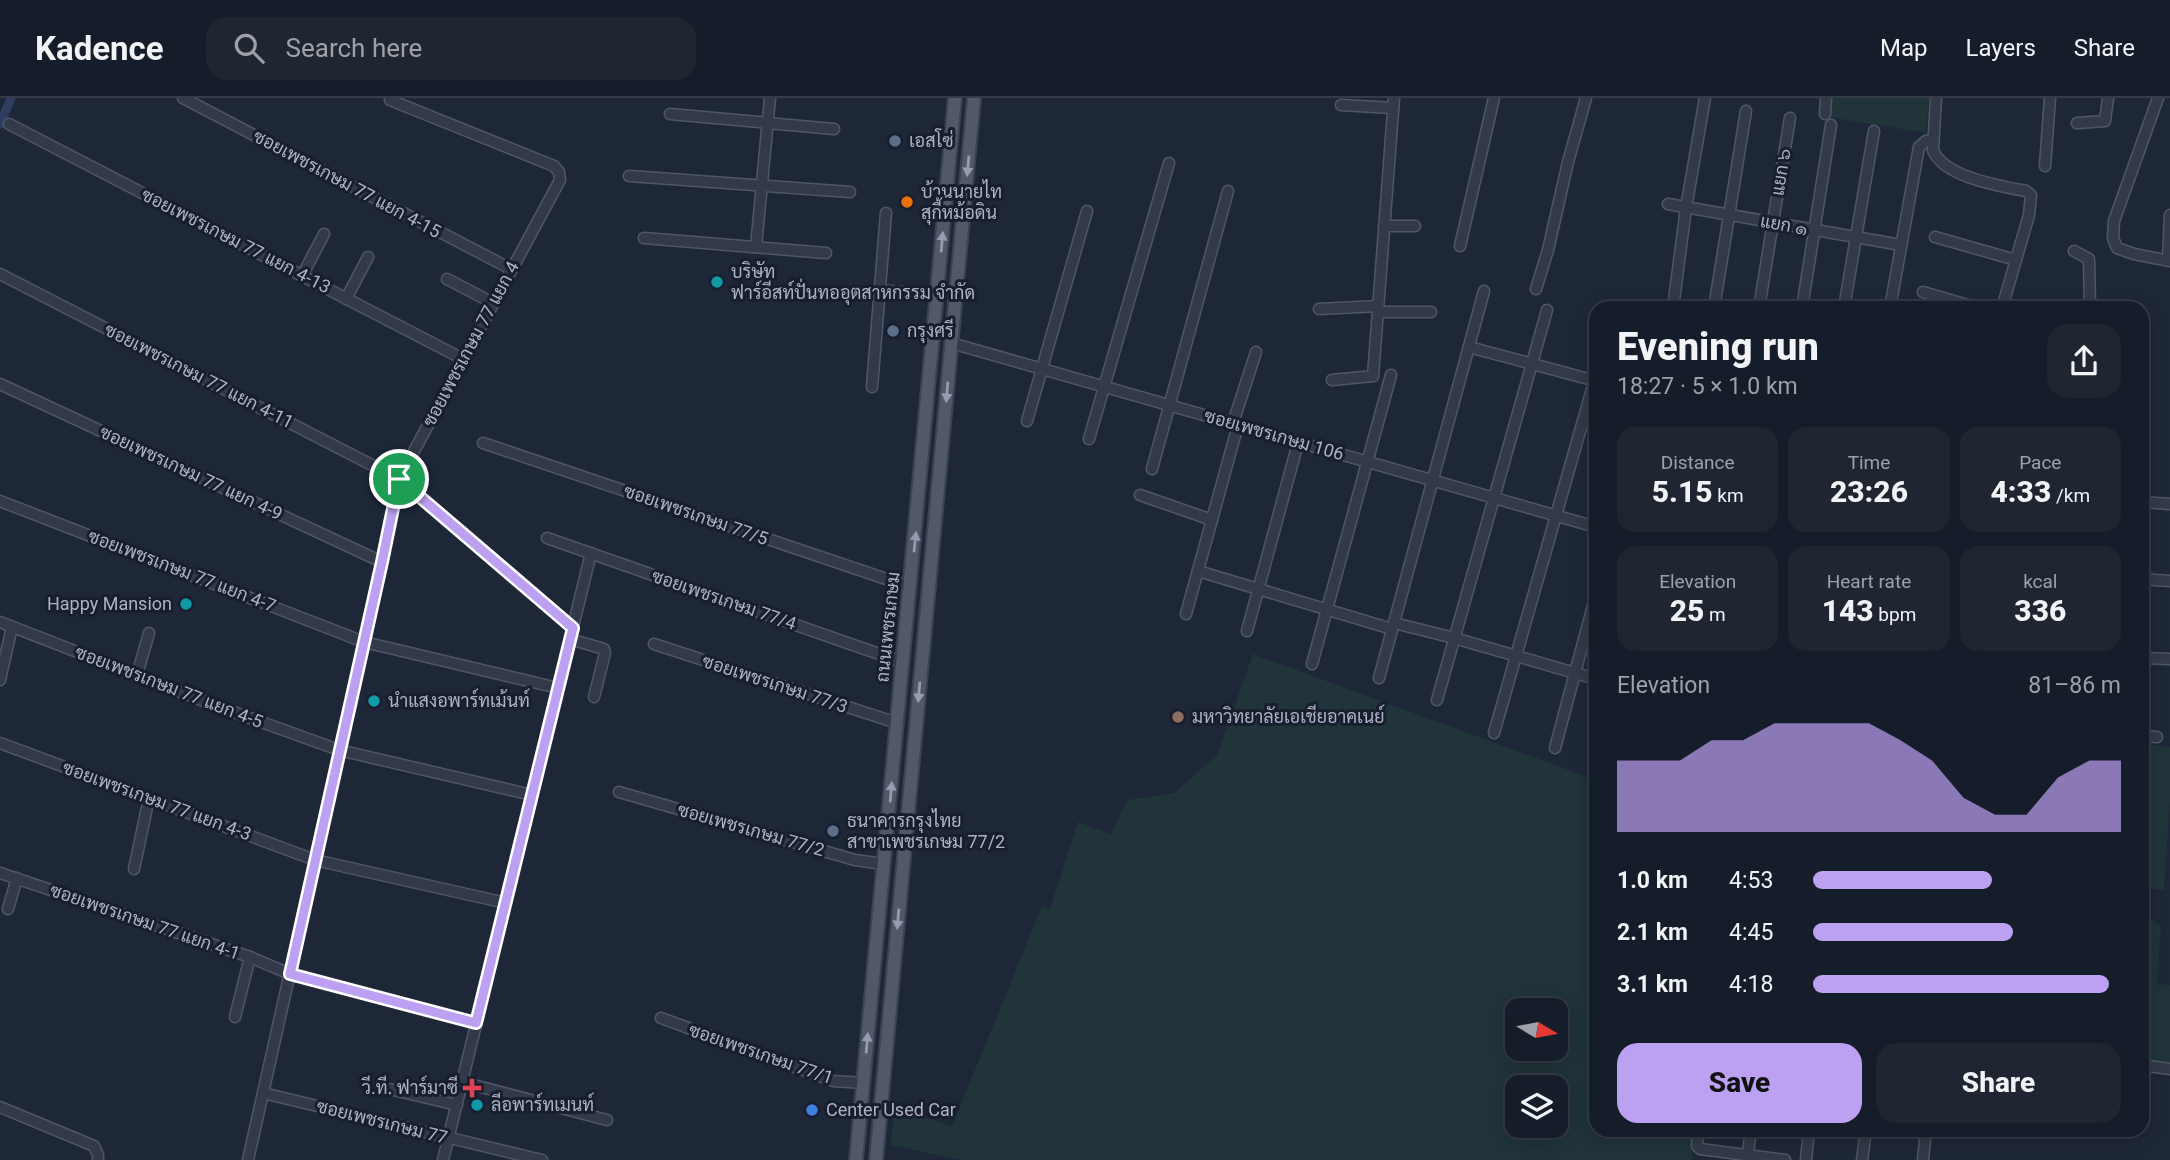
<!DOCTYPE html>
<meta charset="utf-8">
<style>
body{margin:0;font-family:Roboto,Sarabun,sans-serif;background:#1f2632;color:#f1f3f6;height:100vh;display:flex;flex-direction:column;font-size:26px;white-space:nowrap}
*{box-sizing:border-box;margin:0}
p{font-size:23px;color:#9ea2a8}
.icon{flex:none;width:38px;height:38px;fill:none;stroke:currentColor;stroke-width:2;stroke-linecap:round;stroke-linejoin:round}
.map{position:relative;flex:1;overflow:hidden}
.side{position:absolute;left:1589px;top:203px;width:560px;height:836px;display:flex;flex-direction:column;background:#161d2a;border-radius:21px;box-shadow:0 4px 18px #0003,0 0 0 2px #353b47}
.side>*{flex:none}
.needle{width:46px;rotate:100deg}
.controls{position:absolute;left:1505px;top:900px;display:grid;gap:14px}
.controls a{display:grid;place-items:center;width:63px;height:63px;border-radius:14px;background:#161d2a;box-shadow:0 4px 18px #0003,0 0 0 2px #353b47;font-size:35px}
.pin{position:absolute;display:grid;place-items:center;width:60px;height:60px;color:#fff;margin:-30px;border:4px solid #fff;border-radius:50%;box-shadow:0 2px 7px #0007}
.round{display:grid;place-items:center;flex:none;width:74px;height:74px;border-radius:21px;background:#1f2632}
.overview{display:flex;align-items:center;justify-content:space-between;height:119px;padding:0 28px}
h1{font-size:38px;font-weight:800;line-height:52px}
.stats{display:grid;grid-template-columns:repeat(3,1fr);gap:10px;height:119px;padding:7px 28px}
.stats div{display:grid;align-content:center;border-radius:18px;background:#1f2632;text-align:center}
.stats b{font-size:30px;font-weight:800}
.stats small{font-size:19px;font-weight:400}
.stats p{font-size:19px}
.chart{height:196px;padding:14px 28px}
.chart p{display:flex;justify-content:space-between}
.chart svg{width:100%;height:126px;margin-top:7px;fill:#bca0f2;opacity:.7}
.action{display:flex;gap:14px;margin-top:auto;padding:14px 28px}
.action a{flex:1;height:80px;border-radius:21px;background:#bca0f2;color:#111;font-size:28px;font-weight:800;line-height:80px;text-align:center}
.action a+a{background:#1f2632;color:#f1f3f6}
ul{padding:0 28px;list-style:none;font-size:23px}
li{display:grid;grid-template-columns:112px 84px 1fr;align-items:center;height:52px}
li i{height:18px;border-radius:9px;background:#bca0f2}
header{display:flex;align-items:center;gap:42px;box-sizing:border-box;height:98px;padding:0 35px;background:#161d2a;border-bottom:2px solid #353b47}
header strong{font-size:33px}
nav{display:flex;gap:38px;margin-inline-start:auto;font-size:24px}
.search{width:490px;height:63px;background:#1f2632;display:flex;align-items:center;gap:18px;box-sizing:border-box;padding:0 24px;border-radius:21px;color:#9ea2a8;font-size:26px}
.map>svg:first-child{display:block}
.green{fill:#203439;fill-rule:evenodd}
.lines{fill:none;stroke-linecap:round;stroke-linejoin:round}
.canal{stroke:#2f3e5f;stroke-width:9}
.minor-casing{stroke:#505667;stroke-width:13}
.major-casing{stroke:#3c4252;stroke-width:16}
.minor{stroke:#323948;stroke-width:10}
.major{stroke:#505869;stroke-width:12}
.oneway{fill:#959caf}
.route-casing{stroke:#fff;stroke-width:14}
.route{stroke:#bca0f2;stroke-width:9}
.service-dot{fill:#5c6f8a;stroke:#181e2d;stroke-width:2.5}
.food-dot{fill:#e8710a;stroke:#181e2d;stroke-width:2.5}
.culture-dot{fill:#0f9aa8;stroke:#181e2d;stroke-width:2.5}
.education-dot{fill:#8d6e63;stroke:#181e2d;stroke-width:2.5}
.health-dot{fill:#e0444e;stroke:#181e2d;stroke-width:2.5}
.shop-dot{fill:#3f7fe0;stroke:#181e2d;stroke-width:2.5}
.labels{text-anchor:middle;stroke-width:6;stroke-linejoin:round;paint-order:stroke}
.poi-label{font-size:18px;fill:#acb3c6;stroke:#181e2d;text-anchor:start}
.street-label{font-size:18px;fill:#acb3c6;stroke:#181e2d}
</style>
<header>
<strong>Kadence</strong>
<div class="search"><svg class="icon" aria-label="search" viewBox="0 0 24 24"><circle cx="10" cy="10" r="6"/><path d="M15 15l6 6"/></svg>Search here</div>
<nav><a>Map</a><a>Layers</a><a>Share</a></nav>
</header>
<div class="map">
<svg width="2170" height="1062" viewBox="0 0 2170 1062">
<rect width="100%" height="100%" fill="#1e2738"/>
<!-- green -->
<g class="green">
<polygon points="1830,0 1929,0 1926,35 1829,19"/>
<path d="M 1253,556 L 1596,682 L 1596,1032 L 1689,1033 L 1693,1062 L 961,1062 L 891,1047 L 894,1009 L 952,1028 L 1042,808 L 1050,811 L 1078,724 L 1111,736 L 1127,702 L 1174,695 L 1217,657 ZM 1517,912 L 1556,912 L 1556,950 L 1517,950 ZM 1517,989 L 1556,989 L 1556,1027 L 1517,1027 Z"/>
<polygon points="2142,646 2170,649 2170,704 2164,792 2142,790"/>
<polygon points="2142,815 2161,828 2157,886 2170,887 2170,977 2142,975"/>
</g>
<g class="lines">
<!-- canal -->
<polyline class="canal" points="0,26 11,0"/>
<!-- minor casing -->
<g class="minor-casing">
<g id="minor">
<polyline points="183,0 511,171"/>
<path d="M 1936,0 L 1933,52 C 1943,79 2000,88 2026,93 L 2031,97 L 2029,117 L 2002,210"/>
<polyline points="2158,0 2114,123 2113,140 2117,150 2134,156 2170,163"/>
<polyline points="1341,7 1393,10"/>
<polyline points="670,16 834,31"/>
<polyline points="1825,16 1826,0"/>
<polyline points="2077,25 2105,23 2108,0"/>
<polyline points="9,26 463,261"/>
<polyline points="2045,68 2050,0"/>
<polyline points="629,78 850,94"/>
<polyline points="1668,106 1901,147"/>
<polyline points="1384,128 1415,128"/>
<polyline points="1935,139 2016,162"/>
<polyline points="644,140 826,155"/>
<polyline points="1460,148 1494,0"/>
<polyline points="756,149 770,0"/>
<polyline points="2074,153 2089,161 2090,210"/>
<polyline points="2168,162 2170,117"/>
<polyline points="0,176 399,381 573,530"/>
<polyline points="302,178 324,136"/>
<polyline points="447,181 493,205"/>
<polyline points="1536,191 1548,152 1568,64 1586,0"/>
<polyline points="879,192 937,197"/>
<polyline points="1923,194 1978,210"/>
<polyline points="346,201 368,159"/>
<polyline points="1673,210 1686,110 1705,0"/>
<polyline points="1714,210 1746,13"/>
<polyline points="1759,210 1790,20"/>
<polyline points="1802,210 1831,27"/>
<polyline points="1844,210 1874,33"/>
<polyline points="1890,210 1919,49 1926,43 1933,42"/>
<polyline points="1319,211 1378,208"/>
<polyline points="1378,214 1431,214"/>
<polyline points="951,245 1596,429"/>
<polyline points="1469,249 1596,283"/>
<polyline points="1332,282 1373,278 1394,0"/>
<polyline points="0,286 382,464"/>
<polyline points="872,289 886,115"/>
<polyline points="1027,323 1087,113"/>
<polyline points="1233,325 1256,254"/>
<polyline points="1089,341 1169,65"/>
<polyline points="483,345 910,489"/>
<polyline points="1152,371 1228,93"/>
<polyline points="1140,397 1212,422"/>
<polyline points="0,403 364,544 558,590"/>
<polyline points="2142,404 2170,406"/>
<polyline points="547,440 902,564"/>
<polyline points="1198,473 1392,531"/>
<polyline points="2142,481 2170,483"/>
<polyline points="1186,516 1238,327"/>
<polyline points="0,524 214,607 339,652 532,697"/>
<polyline points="1394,525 1454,540 1596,581"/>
<polyline points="1247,533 1298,345"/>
<polyline points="570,541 604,551 605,555 594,599"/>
<polyline points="654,546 897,625"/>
<polyline points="2142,560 2170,561"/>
<polyline points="1312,566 1391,277"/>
<polyline points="137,577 149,535"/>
<polyline points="1379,580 1484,193"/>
<polyline points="0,582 12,529"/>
<polyline points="1437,602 1547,212"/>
<polyline points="1494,635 1596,277"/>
<polyline points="2142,638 2157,639"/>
<polyline points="0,645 315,762 506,805"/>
<polyline points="1555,650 1596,496"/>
<polyline points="619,694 855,762 884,766"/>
<polyline points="134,771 149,700"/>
<polyline points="0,775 250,859 290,876 476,925"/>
<polyline points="8,811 17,780"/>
<polyline points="235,919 250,859"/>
<polyline points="661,920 833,983 863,985"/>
<polyline points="2142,967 2170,971"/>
<polyline points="462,984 607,1022"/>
<polyline points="389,991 457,1007"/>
<polyline points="263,995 542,1062"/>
<polyline points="0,1009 94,1048 98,1057 98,1062"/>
<polyline points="1698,1032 1697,1048 1700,1051 1785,1062"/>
<polyline points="248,1062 364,544 399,381 560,82 559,74 554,68 390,2"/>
<polyline points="443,1062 591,455"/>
<polyline points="1747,1062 1751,1032"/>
<polyline points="1806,1062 1809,1032"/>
<polyline points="1862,1062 1866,1032"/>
<polyline points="1923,1062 1926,1032"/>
</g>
</g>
<!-- major casing -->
<g class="major-casing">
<g id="major">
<polyline points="856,1062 955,0"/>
<polyline points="876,1062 974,0"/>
</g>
</g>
<!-- minor -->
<use href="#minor" class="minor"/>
<!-- major -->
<use href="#major" class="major"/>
</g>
<!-- one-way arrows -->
<defs><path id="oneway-solid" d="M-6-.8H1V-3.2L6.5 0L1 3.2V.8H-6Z" transform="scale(1.75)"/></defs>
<g class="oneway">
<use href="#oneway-solid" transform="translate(968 68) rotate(95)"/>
<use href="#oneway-solid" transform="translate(942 144) rotate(-85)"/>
<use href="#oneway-solid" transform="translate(947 294) rotate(95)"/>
<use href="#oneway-solid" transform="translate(915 444) rotate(-84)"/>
<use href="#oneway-solid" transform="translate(919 594) rotate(95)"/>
<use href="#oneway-solid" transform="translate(891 694) rotate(-85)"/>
<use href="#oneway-solid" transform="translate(898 821) rotate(95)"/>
<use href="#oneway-solid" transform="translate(867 945) rotate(-85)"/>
</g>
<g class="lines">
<!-- route casing -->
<g class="route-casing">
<polygon id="route" points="399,381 573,530 476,925 290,876 382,464"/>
</g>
<!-- route -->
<use href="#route" class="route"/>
</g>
<!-- markers -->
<g class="service-dot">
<circle cx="895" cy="43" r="7"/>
<circle cx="893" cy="233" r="7"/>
<circle cx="833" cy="733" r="7"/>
</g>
<circle class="food-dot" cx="907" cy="104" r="7"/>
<g class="culture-dot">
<circle cx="717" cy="184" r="7"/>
<circle cx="186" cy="506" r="7"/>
<circle cx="374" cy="603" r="7"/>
<circle cx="477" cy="1007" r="7"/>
</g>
<circle class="education-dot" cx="1178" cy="619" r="7"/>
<path class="health-dot" d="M468.5 979.5h7v7h7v7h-7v7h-7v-7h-7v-7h7z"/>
<circle class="shop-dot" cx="812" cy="1012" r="7"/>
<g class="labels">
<!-- poi labels -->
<g class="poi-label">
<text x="909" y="49">เอสโซ่</text>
<text x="921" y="100">บ้านนายไท<tspan x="921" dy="21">สุกี้หม้อดิน</tspan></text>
<text x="731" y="180">บริษัท<tspan x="731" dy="21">ฟาร์อีสท์ปั่นทออุตสาหกรรม จำกัด</tspan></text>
<text x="907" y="239">กรุงศรี</text>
<text x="172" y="512" text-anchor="end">Happy Mansion</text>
<text x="388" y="609">นำแสงอพาร์ทเม้นท์</text>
<text x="1192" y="625">มหาวิทยาลัยเอเชียอาคเนย์</text>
<text x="847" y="729">ธนาคารกรุงไทย<tspan x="847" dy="21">สาขาเพชรเกษม 77/2</tspan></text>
<text x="458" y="996" text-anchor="end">วี.ที. ฟาร์มาซี</text>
<text x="491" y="1013">ลีอพาร์ทเมนท์</text>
<text x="826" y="1018">Center Used Car</text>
</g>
<!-- street labels -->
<g class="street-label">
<text transform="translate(1781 74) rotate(-81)" y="6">แยก ๖</text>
<text transform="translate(347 86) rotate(28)" y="6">ซอยเพชรเกษม 77 แยก 4-15</text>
<text transform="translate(1784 127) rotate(10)" y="6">แยก ๑</text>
<text transform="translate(236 143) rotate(27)" y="6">ซอยเพชรเกษม 77 แยก 4-13</text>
<text transform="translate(471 246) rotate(-62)" y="6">ซอยเพชรเกษม 77 แยก 4</text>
<text transform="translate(199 278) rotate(27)" y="6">ซอยเพชรเกษม 77 แยก 4-11</text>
<text transform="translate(1274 337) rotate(16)" y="6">ซอยเพชรเกษม 106</text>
<text transform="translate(191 375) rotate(25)" y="6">ซอยเพชรเกษม 77 แยก 4-9</text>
<text transform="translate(696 417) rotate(19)" y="6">ซอยเพชรเกษม 77/5</text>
<text transform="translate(182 473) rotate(21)" y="6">ซอยเพชรเกษม 77 แยก 4-7</text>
<text transform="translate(724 502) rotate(19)" y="6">ซอยเพชรเกษม 77/4</text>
<text transform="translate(888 529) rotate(-84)" y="6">ถนนเพชรเกษม</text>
<text transform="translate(775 586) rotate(18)" y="6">ซอยเพชรเกษม 77/3</text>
<text transform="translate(169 589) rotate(21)" y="6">ซอยเพชรเกษม 77 แยก 4-5</text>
<text transform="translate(157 703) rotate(20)" y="6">ซอยเพชรเกษม 77 แยก 4-3</text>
<text transform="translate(751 732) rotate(16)" y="6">ซอยเพชรเกษม 77/2</text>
<text transform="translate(145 824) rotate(19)" y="6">ซอยเพชรเกษม 77 แยก 4-1</text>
<text transform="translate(761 956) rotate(19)" y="6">ซอยเพชรเกษม 77/1</text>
<text transform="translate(382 1024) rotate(14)" y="6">ซอยเพชรเกษม 77</text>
</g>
</g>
</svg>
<div class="controls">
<a><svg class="needle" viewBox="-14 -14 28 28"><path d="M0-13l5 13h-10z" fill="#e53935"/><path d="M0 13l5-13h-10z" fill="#9ea2a8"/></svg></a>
<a><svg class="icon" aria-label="layers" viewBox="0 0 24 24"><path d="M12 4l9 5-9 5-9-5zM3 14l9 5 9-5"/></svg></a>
</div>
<div class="pin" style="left:399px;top:381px;background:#1e9e55"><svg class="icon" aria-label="arrive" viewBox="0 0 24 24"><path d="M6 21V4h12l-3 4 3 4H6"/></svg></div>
<section class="side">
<div class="overview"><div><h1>Evening run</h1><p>18:27 · 5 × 1.0 km</p></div><a class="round"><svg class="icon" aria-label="share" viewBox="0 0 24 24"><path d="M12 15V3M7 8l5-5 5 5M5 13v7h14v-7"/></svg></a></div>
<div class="stats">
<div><p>Distance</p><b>5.15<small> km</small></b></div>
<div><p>Time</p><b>23:26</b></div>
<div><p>Pace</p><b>4:33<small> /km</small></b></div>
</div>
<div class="stats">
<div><p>Elevation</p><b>25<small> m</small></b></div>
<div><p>Heart rate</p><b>143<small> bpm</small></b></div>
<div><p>kcal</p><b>336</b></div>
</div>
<div class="chart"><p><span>Elevation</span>81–86 m</p>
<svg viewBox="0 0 160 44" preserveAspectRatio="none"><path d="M0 44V19L10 19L20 19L30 12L40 12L50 6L60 6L70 6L80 6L90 12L100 19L110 32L120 38L130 38L140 25L150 19L160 19V44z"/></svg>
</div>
<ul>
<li><b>1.0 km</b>4:53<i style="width:58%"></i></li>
<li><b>2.1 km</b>4:45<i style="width:65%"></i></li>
<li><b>3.1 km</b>4:18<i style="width:96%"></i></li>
</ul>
<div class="action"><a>Save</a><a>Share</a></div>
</section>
</div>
